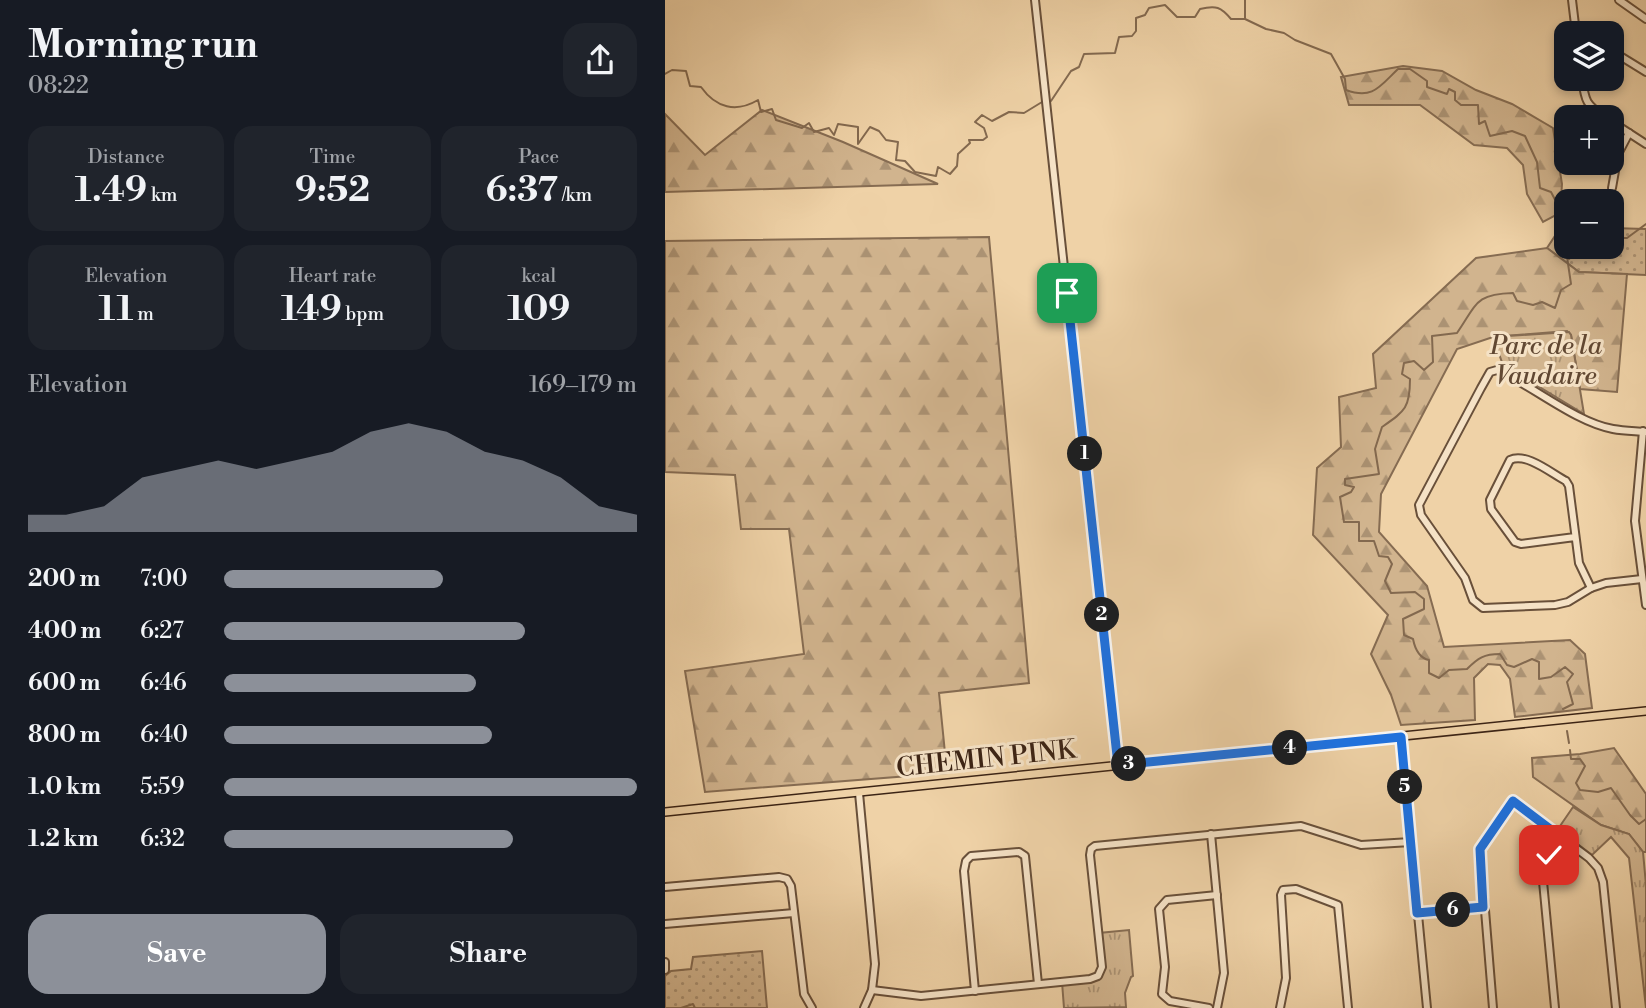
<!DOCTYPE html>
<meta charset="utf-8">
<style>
body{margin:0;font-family:"Libre Bodoni",serif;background:#20242c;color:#f1f3f6;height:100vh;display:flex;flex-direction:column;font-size:26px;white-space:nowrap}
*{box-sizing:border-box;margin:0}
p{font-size:23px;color:#9ea1a6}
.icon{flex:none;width:38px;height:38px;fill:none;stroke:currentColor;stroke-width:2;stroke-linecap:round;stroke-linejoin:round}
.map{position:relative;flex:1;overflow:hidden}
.sheet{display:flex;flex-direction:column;background:#171b24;width:665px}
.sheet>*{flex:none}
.fabs{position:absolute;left:889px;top:21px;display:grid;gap:14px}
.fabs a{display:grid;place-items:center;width:70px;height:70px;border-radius:14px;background:#171b24;box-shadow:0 4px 10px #0003;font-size:35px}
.pin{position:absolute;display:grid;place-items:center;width:60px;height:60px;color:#fff;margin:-30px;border-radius:14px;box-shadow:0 4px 10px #0006}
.km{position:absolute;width:35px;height:35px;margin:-18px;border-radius:50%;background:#222;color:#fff;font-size:19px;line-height:35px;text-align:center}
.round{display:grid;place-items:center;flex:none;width:74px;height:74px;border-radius:21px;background:#20242c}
.headline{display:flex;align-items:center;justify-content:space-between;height:119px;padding:0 28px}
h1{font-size:38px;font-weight:800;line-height:52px}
.metrics{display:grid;grid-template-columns:repeat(3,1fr);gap:10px;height:119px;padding:7px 28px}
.metrics div{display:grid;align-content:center;border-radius:18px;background:#20242c;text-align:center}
.metrics b{font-size:35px;font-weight:800}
.metrics small{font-size:19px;font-weight:400}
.metrics p{font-size:19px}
.chart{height:196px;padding:14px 28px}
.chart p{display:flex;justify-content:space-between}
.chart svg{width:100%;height:126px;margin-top:7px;fill:#8c9099;opacity:.7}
.cta{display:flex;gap:14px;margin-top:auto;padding:14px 28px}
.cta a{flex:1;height:80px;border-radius:21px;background:#8c9099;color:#fff;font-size:28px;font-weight:800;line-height:80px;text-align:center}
.cta a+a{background:#20242c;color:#f1f3f6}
ul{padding:0 28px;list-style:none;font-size:23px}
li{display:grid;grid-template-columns:112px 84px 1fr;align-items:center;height:52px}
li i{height:18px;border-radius:9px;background:#8c9099}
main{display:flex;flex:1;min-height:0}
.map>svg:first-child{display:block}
.grass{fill:url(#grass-dots);stroke:#866c52;stroke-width:2}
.forest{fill:url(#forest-firs);stroke:#866c52;stroke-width:2}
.park{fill:url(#park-tufts);stroke:#866c52;stroke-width:2}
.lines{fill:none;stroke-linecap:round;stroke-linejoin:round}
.stream{stroke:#83694f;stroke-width:2}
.minor-casing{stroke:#69503a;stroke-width:10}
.major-casing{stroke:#3c2415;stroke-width:10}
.minor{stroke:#f5e2c6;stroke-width:6}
.major{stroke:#efd2a7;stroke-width:7}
.route-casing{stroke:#fff;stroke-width:14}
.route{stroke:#1a73e8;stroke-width:9}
.labels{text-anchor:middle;stroke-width:6;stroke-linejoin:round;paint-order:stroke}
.park-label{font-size:26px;font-style:italic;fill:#614833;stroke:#f5e2c6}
.street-label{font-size:26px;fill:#3c2415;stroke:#f5e2c6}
</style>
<main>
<section class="sheet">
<div class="headline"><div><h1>Morning run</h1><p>08:22</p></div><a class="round"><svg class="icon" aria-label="share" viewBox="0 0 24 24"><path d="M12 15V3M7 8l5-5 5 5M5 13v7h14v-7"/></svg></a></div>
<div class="metrics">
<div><p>Distance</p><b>1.49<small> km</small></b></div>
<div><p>Time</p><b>9:52</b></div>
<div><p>Pace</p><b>6:37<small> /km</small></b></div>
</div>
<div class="metrics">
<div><p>Elevation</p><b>11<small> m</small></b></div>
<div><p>Heart rate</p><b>149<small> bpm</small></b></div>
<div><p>kcal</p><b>109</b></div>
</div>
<div class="chart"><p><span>Elevation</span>169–179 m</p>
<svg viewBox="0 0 160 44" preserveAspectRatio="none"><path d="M0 44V38L10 38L20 35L30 25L40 22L50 19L60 22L70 19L80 16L90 9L100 6L110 9L120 16L130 19L140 25L150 35L160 38V44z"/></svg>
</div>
<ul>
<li><b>200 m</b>7:00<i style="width:53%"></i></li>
<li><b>400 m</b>6:27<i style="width:73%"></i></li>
<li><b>600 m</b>6:46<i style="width:61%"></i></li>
<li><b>800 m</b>6:40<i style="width:65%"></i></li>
<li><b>1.0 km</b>5:59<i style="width:100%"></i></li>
<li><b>1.2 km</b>6:32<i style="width:70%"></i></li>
</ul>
<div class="cta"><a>Save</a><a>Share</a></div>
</section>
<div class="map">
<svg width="981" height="1008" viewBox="0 0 981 1008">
<defs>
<pattern id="grass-dots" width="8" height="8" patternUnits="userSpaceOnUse" patternTransform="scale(1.75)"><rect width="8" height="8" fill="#d1b48e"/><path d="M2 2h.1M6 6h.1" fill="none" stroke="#ab9273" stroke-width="1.8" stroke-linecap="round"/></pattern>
<pattern id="forest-firs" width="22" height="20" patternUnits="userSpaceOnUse" patternTransform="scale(1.75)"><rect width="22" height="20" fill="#d1b48e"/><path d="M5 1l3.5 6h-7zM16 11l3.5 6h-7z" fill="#ab9273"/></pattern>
<pattern id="park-tufts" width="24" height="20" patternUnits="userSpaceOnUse" patternTransform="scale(1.75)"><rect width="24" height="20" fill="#d1b48e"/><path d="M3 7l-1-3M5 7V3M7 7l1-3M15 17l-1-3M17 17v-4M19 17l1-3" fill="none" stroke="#ab9273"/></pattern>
</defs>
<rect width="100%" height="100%" fill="#efd2a7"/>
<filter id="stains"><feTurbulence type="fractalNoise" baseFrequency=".00286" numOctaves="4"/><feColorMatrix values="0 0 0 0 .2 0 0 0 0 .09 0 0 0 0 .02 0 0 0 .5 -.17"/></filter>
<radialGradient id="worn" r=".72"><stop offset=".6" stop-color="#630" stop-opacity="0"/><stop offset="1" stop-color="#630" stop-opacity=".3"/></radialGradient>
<!-- grass -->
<g class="grass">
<polygon points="901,219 901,247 947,247 947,228 981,229 981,275 914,272 882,248"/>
<polygon points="97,951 102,1008 0,1008 0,976 6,971 26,969 28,957"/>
</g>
<!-- forest -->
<g class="forest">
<polygon points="738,66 777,71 811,90 847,104 888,128 897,184 895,213 878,222 862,194 858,165 842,148 809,145 755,105 684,105 676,77"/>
<polygon points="97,110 178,142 273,184 0,192 0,114 40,155"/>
<polygon points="324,237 364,683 274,693 282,773 40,792 20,671 139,654 124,529 76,529 70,475 0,472 0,241"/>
<polygon points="882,248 914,272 962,274 952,392 915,389 906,335 902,331 828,337 792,349 716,494 714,532 762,586 779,647 905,640 920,654 927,708 850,717 845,679 835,665 823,664 809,678 810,720 736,725 726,695 706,654 723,615 648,535 652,468 676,447 674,397 711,388 708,354 811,258"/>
<polygon points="949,748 981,794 981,852 978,852 964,834 936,825 868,777 867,758 915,754"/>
</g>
<!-- park -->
<g class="park">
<polygon points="904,332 906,335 919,414 838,365 828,337"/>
<polygon points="908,807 936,825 964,834 978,852 981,885 981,1008 964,858 946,837 927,855 893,829"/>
<polygon points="464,930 468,976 466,977 460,993 461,1007 399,1008 397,982 435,974 434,933"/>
</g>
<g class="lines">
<!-- stream -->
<g class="stream">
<polyline points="580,19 580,0"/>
<path d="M 0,74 L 7,70 L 21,71 L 25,86 L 36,87 C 51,108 71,113 93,100 L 96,112 L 107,109 L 111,120 L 137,128 L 144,123 L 149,132 L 164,128 L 169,135 L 173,124 L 193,127 L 193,144 L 205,127 L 214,131 L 221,140 L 233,142 L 231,160 L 240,161 L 250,172 L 271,176 L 273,167 L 285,174 L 292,166 L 293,154 L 305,143 L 304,140 L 318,140 L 322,137 L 319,128 L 310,122 L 317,115 L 327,121 L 344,112 L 359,113 L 377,102"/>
<path d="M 386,101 L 406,71 L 414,67 L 419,54 L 450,53 L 454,37 L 467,36 L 471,31 L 471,18 L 480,15 L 484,8 L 500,5 L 512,17 L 530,17 L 535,9 C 551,5 556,7 566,19 L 580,19 L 601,29 L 619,33 L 630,40 L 666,54 L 680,79 L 681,90 C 708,100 715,86 733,69 L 745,69 L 762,81 L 762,87 L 782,94 L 784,89 L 790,92 L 790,100 L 796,105 L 813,105 L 814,124 L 820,121 L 825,136 L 847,131 L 860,136 L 872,162 L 875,188 L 886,192 L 895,209 L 906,284 L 896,290 L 890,308 L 877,302 L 868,305 L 852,301 L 848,293 C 810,294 812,304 792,333 L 767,336 L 768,362 L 759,370 L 749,361 L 739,363 L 737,374 L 745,379 C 745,408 740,411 717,427 L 710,449 L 714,474 L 680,479 L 680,485 L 689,487 L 686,492 L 675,497 L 679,522 L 694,522 L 694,541 L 709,541 L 714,556 L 723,557 L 727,564 L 720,581 L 726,593 L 750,592 L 759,599 L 759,609 L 738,619 L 739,635 L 748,639 C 750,649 754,658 764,660 L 764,673 L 774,678 L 784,670 L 802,669 C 813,658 819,654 835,654 L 842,665 L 849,667 L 867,659 L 874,662 L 874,679 L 886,677 L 900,667 L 908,674 L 902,682 L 908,704 L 898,709"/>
<polyline points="947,244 953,238 962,238 981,224"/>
<polyline points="904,259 917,247"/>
<polyline points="902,731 904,743"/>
<polyline points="905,750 906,759 915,759 920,766 911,783 915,790 933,792 946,788 965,815 974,824 981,819"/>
<polyline points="16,1008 28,1004 30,1008"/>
</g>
<!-- minor casing -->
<g class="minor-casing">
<g id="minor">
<polyline points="370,0 453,765"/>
<polyline points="907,0 911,33"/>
<polyline points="954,0 981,19"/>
<polyline points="947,51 981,72"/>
<path d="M 917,79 C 920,101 921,105 940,117"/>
<polyline points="947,122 981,144"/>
<polyline points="947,188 953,154 964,133"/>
<polyline points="978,431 970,521 981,605"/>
<path d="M 910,537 L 856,544 L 850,542 L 826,509 L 825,500 L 845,460 C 861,452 886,473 901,481 L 904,486 L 914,563 L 926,588"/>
<path d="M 977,579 L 941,583 L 926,588 L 903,602 L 890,605 L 818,608 L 808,600 L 800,578 L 756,515 L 754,505 L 816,388 L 825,372 L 832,370 C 868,386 910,422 948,429 C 959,431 970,431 981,432"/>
<polyline points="736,737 762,1008"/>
<polyline points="194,793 210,964 207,990 199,1008"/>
<polyline points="546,834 559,973 552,1008"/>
<polyline points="0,887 114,877 122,879 126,886 139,994 147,1008"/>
<polyline points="752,913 818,907"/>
<polyline points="0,924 129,913"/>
<polyline points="0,962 0,970"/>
<polyline points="207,990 256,996 425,979 433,976 437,967 425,855 426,849 430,846 636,826 696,845 746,842"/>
<polyline points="310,991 299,871 301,861 306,856 354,852 360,856 373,984"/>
<polyline points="544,1008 505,1001 497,994 500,967 494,909 502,900 552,895"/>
<polyline points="615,1008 621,978 616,895 618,890 631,889 673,905 683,1008"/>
<polyline points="828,1008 815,849 848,801 924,858 933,868 938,882 951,1008"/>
<polyline points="890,1008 877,871 882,859 897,838"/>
</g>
</g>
<!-- major casing -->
<g class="major-casing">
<polyline id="major" points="0,812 981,711"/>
</g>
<!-- minor -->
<use href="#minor" class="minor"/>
<!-- major -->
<use href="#major" class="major"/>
</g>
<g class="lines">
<!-- route casing -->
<g class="route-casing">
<polyline id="route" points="402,293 453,765 736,737 752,913 818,907 815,849 848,801 897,838 884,855"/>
</g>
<!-- route -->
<use href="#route" class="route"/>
</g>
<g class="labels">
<!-- park labels -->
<g class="park-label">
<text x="881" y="354">Parc de la<tspan x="881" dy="30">Vaudaire</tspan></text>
</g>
<!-- street labels -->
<g class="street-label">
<text transform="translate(321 758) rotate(-6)" y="9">CHEMIN PINK</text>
</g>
</g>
<rect width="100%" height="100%" filter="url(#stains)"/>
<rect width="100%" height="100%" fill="url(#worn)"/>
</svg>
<div class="fabs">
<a><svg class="icon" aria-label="layers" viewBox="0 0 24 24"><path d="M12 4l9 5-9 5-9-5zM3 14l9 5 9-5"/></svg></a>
<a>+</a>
<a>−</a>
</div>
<div class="pin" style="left:402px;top:293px;background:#1e9e55"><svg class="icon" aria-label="arrive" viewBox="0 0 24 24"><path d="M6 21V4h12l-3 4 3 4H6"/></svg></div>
<div class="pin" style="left:884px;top:855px;background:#d93025"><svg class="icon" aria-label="check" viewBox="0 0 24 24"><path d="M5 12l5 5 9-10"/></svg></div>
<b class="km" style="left:420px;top:454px">1</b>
<b class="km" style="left:437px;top:615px">2</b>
<b class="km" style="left:464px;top:764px">3</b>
<b class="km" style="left:625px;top:748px">4</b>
<b class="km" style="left:740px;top:787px">5</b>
<b class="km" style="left:788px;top:910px">6</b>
</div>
</main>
